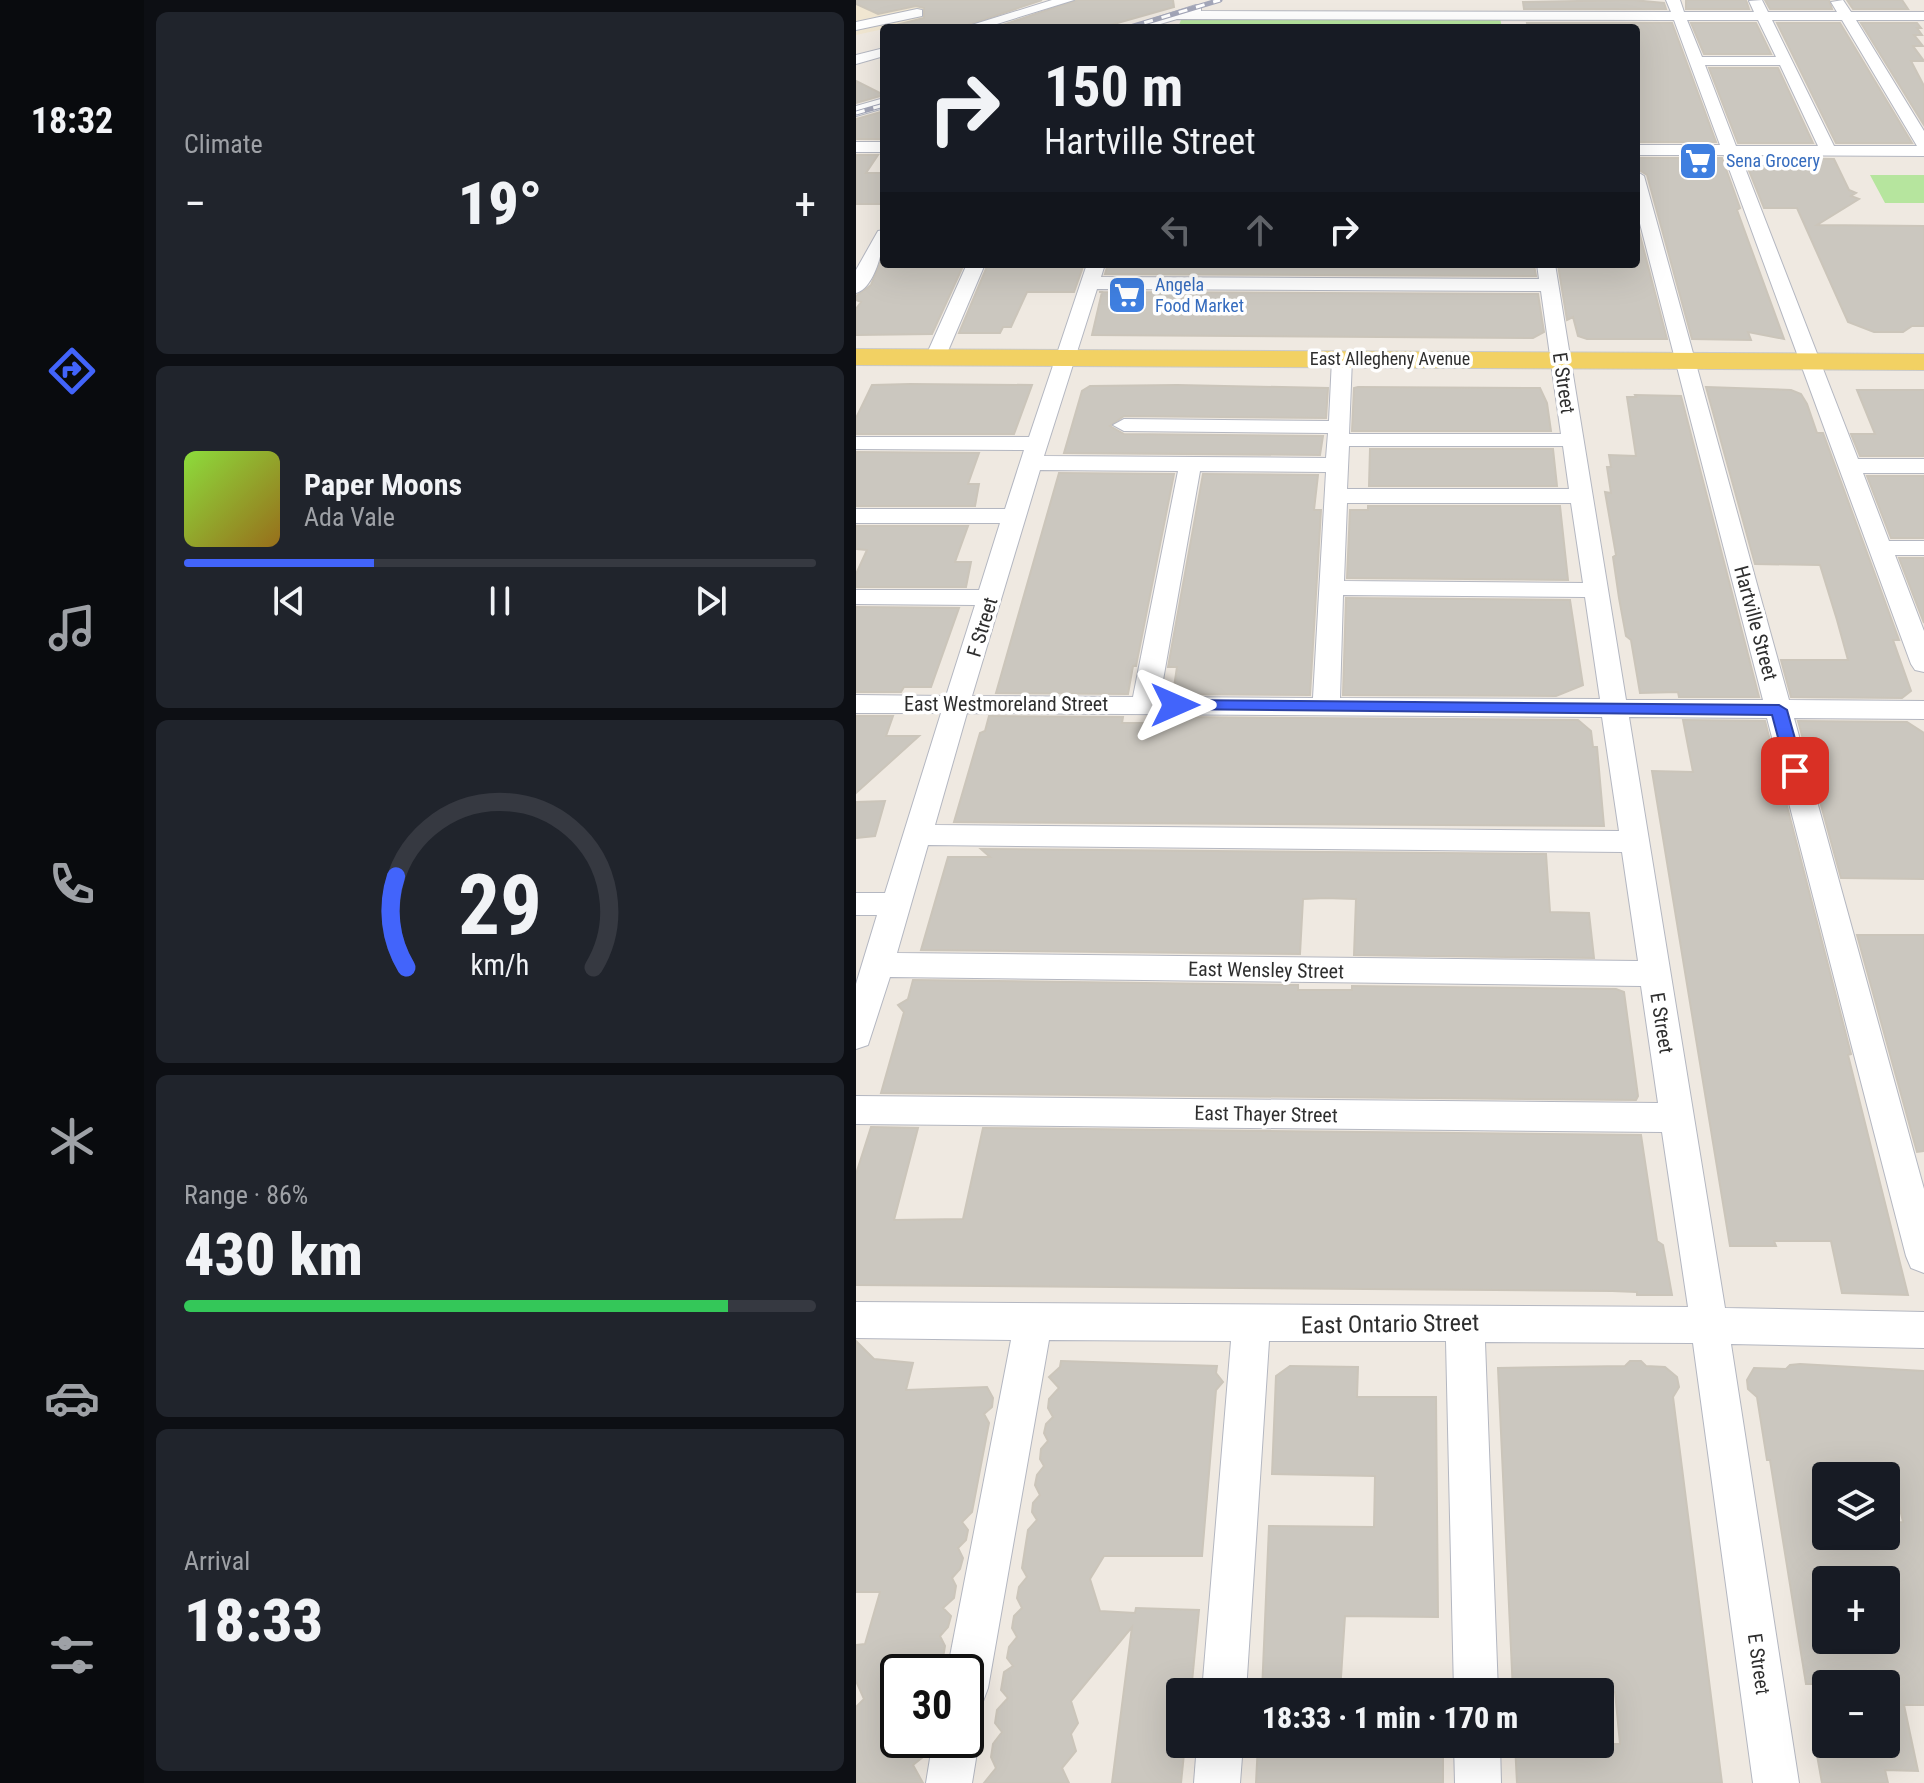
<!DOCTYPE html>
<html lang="en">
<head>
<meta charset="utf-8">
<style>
	body { margin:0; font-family:"Roboto Condensed",sans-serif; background:#20242c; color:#f1f3f6; height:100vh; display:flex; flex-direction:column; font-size:30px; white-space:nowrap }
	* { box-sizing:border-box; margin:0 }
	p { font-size:26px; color:#9ea1a6 }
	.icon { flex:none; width:44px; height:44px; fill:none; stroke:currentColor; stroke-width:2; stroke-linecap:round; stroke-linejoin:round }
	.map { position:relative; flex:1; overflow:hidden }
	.sheet { display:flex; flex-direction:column; gap:12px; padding:12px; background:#0d0f14; width:712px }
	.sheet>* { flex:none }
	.guide { position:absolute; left:24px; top:24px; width:760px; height:244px; border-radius:8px; box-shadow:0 8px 32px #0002; background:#171b24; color:#f1f3f6; overflow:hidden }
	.tools { position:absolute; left:956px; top:1462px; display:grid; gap:16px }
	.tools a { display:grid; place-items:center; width:88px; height:88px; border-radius:8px; background:#171b24; box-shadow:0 8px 32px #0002; font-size:40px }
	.speed { position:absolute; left:24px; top:1654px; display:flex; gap:16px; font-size:40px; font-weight:700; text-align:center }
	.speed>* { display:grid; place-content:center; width:104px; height:104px; border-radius:50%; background:#171b24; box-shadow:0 8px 32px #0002; line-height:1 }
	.speed .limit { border:4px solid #111; border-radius:12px; background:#fff; color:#111 }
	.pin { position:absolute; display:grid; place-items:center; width:68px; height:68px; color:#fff; margin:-34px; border-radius:16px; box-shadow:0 4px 12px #0006 }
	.me { position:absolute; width:88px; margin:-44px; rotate:90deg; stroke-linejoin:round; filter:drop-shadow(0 0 6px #0008) }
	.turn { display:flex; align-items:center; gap:28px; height:168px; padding:0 32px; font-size:36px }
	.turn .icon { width:104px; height:104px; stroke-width:2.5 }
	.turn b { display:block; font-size:56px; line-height:68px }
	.lanes { display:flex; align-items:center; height:76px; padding:0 32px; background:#0003; justify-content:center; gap:40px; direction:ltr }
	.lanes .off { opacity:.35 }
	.big { font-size:60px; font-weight:800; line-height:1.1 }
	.sheet .widget { flex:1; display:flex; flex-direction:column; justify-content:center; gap:12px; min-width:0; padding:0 28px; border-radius:12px; background:#20242c }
	.sheet .dial { align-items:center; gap:0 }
	.dial svg { height:208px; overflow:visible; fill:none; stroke:#363941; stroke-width:7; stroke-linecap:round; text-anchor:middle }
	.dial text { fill:#f1f3f6; stroke:none }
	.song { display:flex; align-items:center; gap:24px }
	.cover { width:96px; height:96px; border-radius:12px; background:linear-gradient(135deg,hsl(90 70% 55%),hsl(40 70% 35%)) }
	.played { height:8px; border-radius:4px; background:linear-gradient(90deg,#4264fb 30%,#363941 30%) }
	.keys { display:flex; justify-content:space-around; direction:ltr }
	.heat { display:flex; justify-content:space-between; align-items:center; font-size:44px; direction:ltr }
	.charge { height:12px; border-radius:6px; background:linear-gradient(90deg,#34c759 86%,#363941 0) }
	.trip { position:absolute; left:310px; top:1678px; width:448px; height:80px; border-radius:8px; background:#171b24; box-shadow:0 8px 32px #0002; font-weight:800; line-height:80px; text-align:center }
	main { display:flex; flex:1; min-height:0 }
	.dock { display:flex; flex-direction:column; width:144px; justify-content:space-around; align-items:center; background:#090b0e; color:#9ea1a6 }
	.dock .icon { width:56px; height:56px }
	.dock .selected { color:#4264fb }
	.dock b { font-size:36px; color:#f1f3f6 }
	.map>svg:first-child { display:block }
</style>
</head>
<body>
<main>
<nav class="dock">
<b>18:32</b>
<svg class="icon selected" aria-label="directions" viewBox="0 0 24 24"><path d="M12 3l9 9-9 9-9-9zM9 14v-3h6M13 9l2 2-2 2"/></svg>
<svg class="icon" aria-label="music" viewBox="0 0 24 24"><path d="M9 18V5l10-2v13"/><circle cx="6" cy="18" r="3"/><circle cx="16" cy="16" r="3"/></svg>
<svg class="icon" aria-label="phone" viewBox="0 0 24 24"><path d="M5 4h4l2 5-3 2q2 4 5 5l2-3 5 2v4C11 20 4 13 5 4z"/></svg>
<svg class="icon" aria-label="climate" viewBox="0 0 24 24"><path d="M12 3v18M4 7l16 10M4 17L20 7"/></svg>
<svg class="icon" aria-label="car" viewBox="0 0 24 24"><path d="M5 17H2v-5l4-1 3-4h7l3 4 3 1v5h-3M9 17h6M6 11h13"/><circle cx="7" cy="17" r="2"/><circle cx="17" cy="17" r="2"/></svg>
<svg class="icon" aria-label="filters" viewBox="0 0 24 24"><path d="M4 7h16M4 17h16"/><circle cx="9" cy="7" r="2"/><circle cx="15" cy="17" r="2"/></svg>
</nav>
<section class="sheet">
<div class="widget"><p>Climate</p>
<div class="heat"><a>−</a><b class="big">19°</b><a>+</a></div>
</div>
<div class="widget">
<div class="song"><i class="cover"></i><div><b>Paper Moons</b><p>Ada Vale</p></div></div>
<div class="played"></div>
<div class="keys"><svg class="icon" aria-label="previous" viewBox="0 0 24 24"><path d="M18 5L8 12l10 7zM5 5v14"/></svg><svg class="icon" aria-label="pause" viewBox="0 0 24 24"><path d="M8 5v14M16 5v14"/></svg><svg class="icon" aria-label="next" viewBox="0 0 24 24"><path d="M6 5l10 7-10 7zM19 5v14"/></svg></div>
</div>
<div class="widget dial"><svg viewBox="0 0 100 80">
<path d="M14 69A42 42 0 1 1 86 69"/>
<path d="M14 69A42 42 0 0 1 10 34" stroke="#4264fb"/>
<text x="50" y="56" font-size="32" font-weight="700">29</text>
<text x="50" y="72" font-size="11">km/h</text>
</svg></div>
<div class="widget"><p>Range · 86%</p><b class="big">430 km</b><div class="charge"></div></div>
<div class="widget"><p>Arrival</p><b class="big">18:33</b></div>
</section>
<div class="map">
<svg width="1068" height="1783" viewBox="0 0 1068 1783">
	<rect width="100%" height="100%" fill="#efe9e1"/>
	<path fill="#f0e6d1" d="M0,0H161L0,35Z"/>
	<path fill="#b6e59e" d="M326,17L644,18L646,28H322Z
		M1014,175H1068V203H1029Z"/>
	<path fill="#cbc7bf" stroke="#cbc5ba" stroke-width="2" fill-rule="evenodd" d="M0,0H186L103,28H53L44,24L68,18V8L60,6L22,14L0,4Z
		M221,0H317L318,7L244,28H138Z
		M777,0L808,3L810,9H668L667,2Z
		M830,0H890L893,9H830Z
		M909,0H973L976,9H914Z
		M991,0H1046L1052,9H997Z
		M671,23H816L860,142H780V28H672Z
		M835,23H900L915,54H848Z
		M921,23H984L1056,143H980Z
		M1005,23H1061L1065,28H1061L1066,35H1058L1067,46H1057L1068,61H1055L1068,86V125Z
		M853,68H922L957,143H882Z
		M0,81L28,95L0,103Z
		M28,111V139H0V119Z
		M0,155H22L10,173H28V204H0Z
		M780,158H866L884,208L881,210L928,339L892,332L895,340L836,339L791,175L780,168Z
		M888,158L978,159L993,190L1000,193L995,196L1003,199L961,225L1068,226V326H1056L1047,332H1018L992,322L941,208H908Z
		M780,220L811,339H731L722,336L717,317L711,320L702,265L780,264Z
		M28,253V264H108L76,334L0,335V309L5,302L0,300V296L15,285Z
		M132,264H228L218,292H171L155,327H147L144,333H103Z
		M252,264L678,265L680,276L249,274Z
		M243,292L682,294L688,332L677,338L236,335L246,292Z
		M16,385L54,384L176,385L158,434H0V418Z
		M321,385L472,388L470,418L268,416L254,426L268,434L467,436L464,455L208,453L226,391L234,386Z
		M502,387L684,388L691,403L695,431H496L498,388Z
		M850,387L935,390L945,394L951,404L961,433H967L1043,640H1037L1055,691L1046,698L935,697L925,660H992L981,620L964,565L899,564Z
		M1001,390H1068V456H1004L995,434H1019Z
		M779,395L825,396L903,697H823L822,692L784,693L775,640L770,636L763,598L757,557L760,555L749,492L755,493L751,467H755L753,455L780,456L771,397H780Z
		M514,449H697L701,486H513Z
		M0,452L123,453L112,484H123L119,506H0Z
		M203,473L318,474L280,666H277L272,694L140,693Z
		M347,474L462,475L458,510H465L454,695L317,694L321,667H312Z
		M1011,476H1068V538H1035Z
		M512,506H704L712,580L491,578L494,510H512Z
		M0,526H112L99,562H115L110,587H0V574L11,550L0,549Z
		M1043,558H1068V623Z
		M490,598L714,600L727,685L700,696L487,695Z
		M0,607L103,608L75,687H48L45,692H0Z
		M0,716H37L30,736H63L0,793Z
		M133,716L267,717L266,723H312L313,717L722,720L735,731L737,747H741L748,826L98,822L124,733L129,731Z
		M827,720L909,721L995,1054L992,1055L1052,1295L986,1293L975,1241H918L920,1246H874L796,771L837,772Z
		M942,721L1051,722L1068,733V879L985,878Z
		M29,801L19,836L0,838V802Z
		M125,849L690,854L694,912L733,913L738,958L498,955L500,899L469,898L447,899L444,954L65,950L92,857H134Z
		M1001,935H1068V1151L1061,1152Z
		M57,980L442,985V990H496V986L760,989L768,992L782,1096L780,1100L25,1093L48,1012L42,1005L52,999Z
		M15,1127L62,1128L38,1220L107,1219L127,1128L785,1135L801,1241L807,1245L816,1295H781V1292L756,1291L0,1285V1174Z
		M0,1341L18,1359L57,1363L50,1390L131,1387L137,1398L136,1407L128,1414L133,1423L116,1512L106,1522L112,1530L110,1540L102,1548L107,1558L104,1569L96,1578L100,1586L98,1598L87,1608L95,1616L92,1627L84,1636L89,1646L87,1658L74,1672H42V1740H74L72,1753L57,1765L67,1783H0V1707L8,1699L0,1681V1645L9,1644L24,1592H0Z
		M205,1361L361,1366L360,1373L367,1382L360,1390L346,1556H248L234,1579L244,1611L279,1613L280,1608L343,1610L335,1692H324V1744H329L325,1783H256L276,1627L215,1701L222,1723L215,1734L220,1751L206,1768L213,1783H128L140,1768L135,1757L137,1744L146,1732L139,1723L141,1710L152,1698L145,1690L148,1672L157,1666L151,1658L153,1647L161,1637L156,1628L158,1616L166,1608L161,1598L163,1587L171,1577L166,1568L172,1530L181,1520L176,1512L177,1503L184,1495L179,1485L181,1475L188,1466L184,1459L185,1449L192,1441L188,1433L190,1424L197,1417L192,1408L193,1399L203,1388L193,1377L204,1367Z
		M774,1361H785L790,1366L809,1367L821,1377L823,1387L817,1397L866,1783H661L659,1744H764L759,1692H657L642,1368L769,1366Z
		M944,1364L1068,1371V1705H1048L1062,1771L1029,1770L1032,1783H966L959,1744H1030V1684H950L914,1460H911L901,1397L892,1389L891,1380L898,1368L930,1369L934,1365ZM971,1471H1022L1023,1475H1036L1047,1522L1030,1524V1537L970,1536ZM970,1580H1030V1640H970Z
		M434,1366L502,1367L501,1397H580L582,1617L489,1616L484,1692H406L413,1526L518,1527L519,1476L416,1474L420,1376Z
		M402,1744H470V1749L520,1751V1744H587V1783H400Z"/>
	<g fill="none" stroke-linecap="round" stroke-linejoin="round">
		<defs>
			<path id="minor" d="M196,0H218L128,28H106Z
				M810,0H824L828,12H898L893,1L906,0L912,12H981L975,2L987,0L995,12H1068V20H1000L1068,131V156L884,155L1002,459H1068V473H1007L1033,541H1068V555H1039L1068,631V672L1059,670L1055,664L868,155H780V145H864L818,20L321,19L291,28H269L340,5L345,6V11L815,12ZM831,20H902L920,57H846ZM916,20H986L1061,146H978ZM849,65H924L962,146H880Z
				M61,9L66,10V16L0,30V22Z
				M28,48V56L0,64V55Z
				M28,98V108L0,116V106Z
				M0,142H28V152H0Z
				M780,171L788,176L933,700L1068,701V719L938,718L1068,1189V1273L1055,1268L1050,1256L911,718L773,717L869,1308L1068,1312V1348L875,1344L943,1783H897L837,1343L629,1342L642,1692H598L590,1341H413L390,1692H346L375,1341L193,1340L132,1688L126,1704L110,1710V1672H91L155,1340L0,1338V1302L832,1307L806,1132L0,1124V1096L802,1103L785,986L34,977L12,1045L0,1049V984L21,915H0V893H29L85,713H0V695L90,696L119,605L0,604V590H123L144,523H0V509H149L168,450L0,449V437H173L231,264H249L245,277L683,279L681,264H699L770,700H907L780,208ZM241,289L685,291L705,434H493L496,359L486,353L476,359L473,421L268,419L257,425L268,431L472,433L470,458L188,456ZM493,446H707L713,489H491ZM184,470L322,471L277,697L116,696ZM344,471L470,472L457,698L304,697ZM491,503H715L727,583L488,581ZM487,595L729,597L744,699L484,698ZM111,713L746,717L763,831L79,825ZM72,845L766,852L782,961L41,953Z
				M28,230C28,247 19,288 0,293V270L22,231Z
				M111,264H129L89,358L79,364L72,362L69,358Z
				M110,1721L116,1724L123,1740L116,1783H70L77,1740H110Z
				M341,1744H387L384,1783H338Z
				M598,1744H644L645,1783H599Z"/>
			<path id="major" d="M0,349L1068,354V370L0,365Z"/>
		</defs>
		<use href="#minor" stroke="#b4b7c1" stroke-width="2"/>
		<use href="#major" stroke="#c9c9c9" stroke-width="2"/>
		<use href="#minor" fill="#fff" fill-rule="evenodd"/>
		<use href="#major" fill="#f2d163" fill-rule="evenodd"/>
		<defs>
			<path id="rail" d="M271,28L364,0
				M0,113L28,105"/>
		</defs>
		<use href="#rail" stroke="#a3a6b8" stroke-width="5"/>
		<use href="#rail" stroke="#fff" stroke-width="3" stroke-dasharray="9" stroke-linecap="butt"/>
	</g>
	<path fill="#4264fb" stroke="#2b41a3" stroke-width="2" d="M319,700L923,705L931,710L948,771L939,777L931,771L916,715L313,709V701Z"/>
	<defs>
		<symbol id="supermarket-square" viewBox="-11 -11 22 22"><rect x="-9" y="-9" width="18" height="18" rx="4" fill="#3f7fe0" stroke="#fff"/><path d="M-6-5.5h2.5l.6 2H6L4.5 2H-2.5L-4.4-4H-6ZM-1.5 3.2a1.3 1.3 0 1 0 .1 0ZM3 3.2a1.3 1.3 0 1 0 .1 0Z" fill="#fff"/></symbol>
	</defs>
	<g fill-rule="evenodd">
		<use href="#supermarket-square" x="820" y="139" width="44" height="44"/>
		<use href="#supermarket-square" x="249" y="273" width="44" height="44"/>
	</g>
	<g text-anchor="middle" stroke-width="7" stroke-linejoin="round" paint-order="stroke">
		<g font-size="18" fill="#366cbe" stroke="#fff" text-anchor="start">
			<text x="870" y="167">Sena Grocery</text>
			<text x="299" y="291">Angela<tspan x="299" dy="21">Food Market</tspan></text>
		</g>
		<g font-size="18" fill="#2e2e2e" stroke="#fff">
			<text x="534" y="365">East Allegheny Avenue</text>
		</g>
		<g font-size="20" fill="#2e2e2e" stroke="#fff">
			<text transform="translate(708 383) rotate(82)" y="7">E Street</text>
			<text transform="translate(900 623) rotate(75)" y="7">Hartville Street</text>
			<text transform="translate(126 627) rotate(-73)" y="7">F Street</text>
			<text x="150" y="711">East Westmoreland Street</text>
			<text transform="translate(410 970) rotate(1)" y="7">East Wensley Street</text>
			<text transform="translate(806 1023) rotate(81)" y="7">E Street</text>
			<text transform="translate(410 1114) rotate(1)" y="7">East Thayer Street</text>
			<text transform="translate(903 1664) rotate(82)" y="7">E Street</text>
		</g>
		<g font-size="24" fill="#2e2e2e" stroke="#fff">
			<text transform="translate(534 1324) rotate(-1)" y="8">East Ontario Street</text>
		</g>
	</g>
</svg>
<div class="tools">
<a><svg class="icon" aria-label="layers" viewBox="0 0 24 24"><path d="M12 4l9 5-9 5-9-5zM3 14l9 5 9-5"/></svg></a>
<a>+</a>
<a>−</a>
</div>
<div class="speed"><div class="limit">30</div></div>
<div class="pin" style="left:939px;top:771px;background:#d93025"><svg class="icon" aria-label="arrive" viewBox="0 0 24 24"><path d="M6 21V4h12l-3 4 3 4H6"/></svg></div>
<svg class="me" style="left:319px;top:705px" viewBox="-20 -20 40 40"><path d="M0-17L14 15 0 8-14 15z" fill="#4264fb" stroke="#fff" stroke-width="4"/></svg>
<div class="trip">18:33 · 1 min · 170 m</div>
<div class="guide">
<div class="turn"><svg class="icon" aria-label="right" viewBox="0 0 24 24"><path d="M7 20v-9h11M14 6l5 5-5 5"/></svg><div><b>150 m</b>Hartville Street</div></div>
<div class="lanes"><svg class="icon off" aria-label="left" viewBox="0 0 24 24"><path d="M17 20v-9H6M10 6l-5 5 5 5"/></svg><svg class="icon off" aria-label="ahead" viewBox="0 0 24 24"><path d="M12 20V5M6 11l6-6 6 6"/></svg><svg class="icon" aria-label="right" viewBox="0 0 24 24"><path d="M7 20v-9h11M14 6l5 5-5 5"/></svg></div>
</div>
</div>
</main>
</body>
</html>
